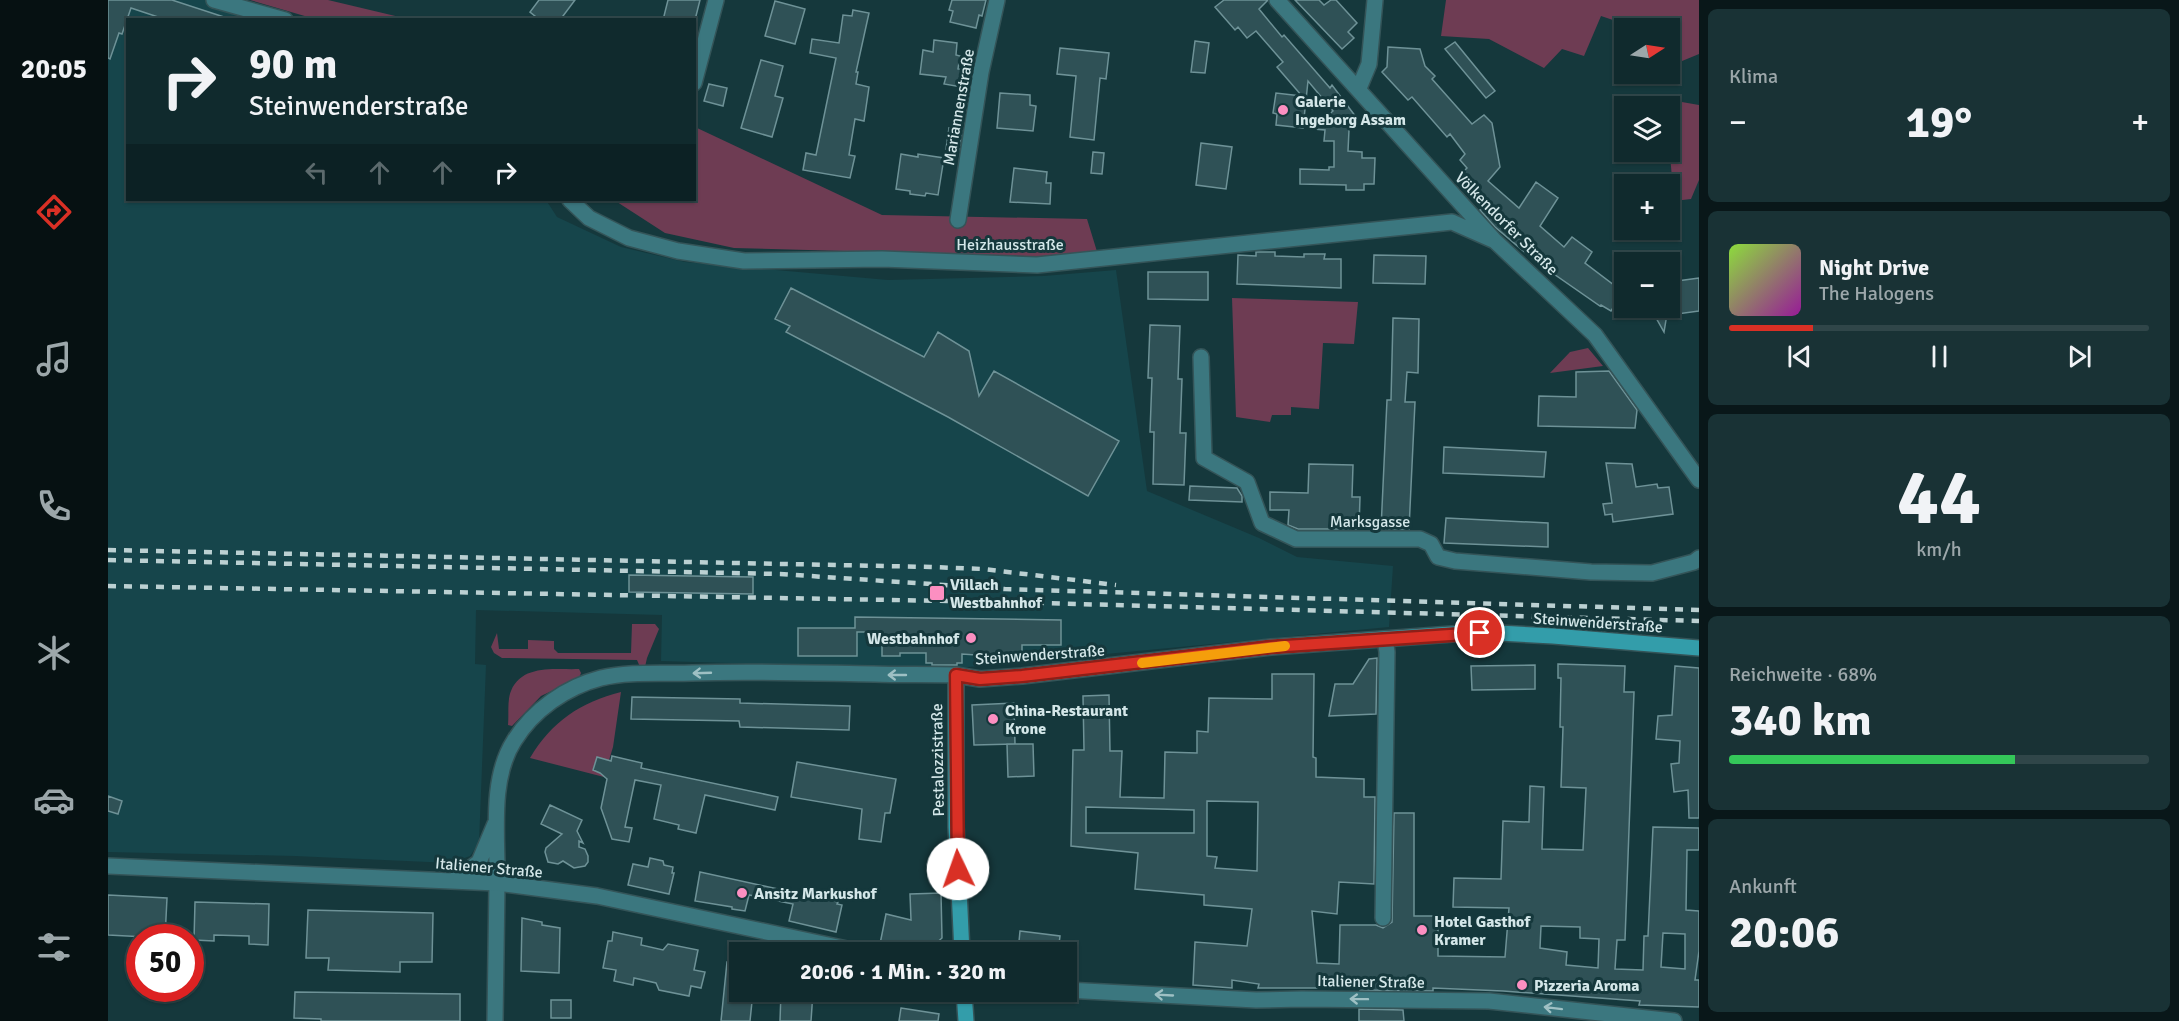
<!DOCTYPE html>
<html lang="de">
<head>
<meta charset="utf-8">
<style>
	body { margin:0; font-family:Signika,sans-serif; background:#193235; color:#f1f3f6; height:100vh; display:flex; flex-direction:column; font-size:22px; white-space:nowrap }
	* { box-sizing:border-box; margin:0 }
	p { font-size:20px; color:#9ca7aa }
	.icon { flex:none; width:33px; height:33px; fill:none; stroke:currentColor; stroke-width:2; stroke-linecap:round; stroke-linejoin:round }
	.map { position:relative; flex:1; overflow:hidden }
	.details { display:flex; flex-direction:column; gap:9px; padding:9px; background:#091719; width:480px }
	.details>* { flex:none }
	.guide { position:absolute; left:18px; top:18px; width:570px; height:183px; border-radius:0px; box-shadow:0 2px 4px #0004,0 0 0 2px #304649; background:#102a2d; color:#f1f3f6; overflow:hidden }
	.needle { width:39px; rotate:78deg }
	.buttons { position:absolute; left:1506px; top:18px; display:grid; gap:12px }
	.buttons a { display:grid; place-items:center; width:66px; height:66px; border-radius:0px; background:#102a2d; box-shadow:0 2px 4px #0004,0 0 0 2px #304649; font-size:30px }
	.speed { position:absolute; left:18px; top:924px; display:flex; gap:12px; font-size:30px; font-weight:700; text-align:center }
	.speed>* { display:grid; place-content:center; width:78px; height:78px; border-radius:50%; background:#102a2d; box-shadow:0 2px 4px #0004,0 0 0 2px #304649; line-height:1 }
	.speed .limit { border:9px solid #d22; background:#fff; color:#111 }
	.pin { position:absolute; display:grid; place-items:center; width:51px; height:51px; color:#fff; margin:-26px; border:3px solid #fff; border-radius:50%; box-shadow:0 2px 6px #0007 }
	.me { position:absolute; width:66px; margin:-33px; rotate:357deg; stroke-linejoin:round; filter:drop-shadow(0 0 4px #0008) }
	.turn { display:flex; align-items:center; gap:21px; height:126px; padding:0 24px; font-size:27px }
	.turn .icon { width:78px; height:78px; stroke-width:2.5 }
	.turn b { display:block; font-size:42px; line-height:51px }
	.lanes { display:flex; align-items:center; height:57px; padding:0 24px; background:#0003; justify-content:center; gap:30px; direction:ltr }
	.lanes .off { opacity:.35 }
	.big { font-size:45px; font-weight:700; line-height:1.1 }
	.details .tile { flex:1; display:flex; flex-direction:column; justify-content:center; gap:9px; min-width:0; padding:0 21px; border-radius:9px; background:#193235 }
	.details .dial { align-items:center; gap:0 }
	.dial b { font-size:78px; line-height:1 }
	.song { display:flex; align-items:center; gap:18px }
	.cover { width:72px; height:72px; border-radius:9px; background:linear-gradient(135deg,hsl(90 70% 55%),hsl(300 70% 35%)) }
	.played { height:6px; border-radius:3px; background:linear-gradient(90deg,#d93025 20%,#304649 20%) }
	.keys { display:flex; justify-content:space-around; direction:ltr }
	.heat { display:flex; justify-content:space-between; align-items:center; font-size:33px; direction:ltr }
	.charge { height:9px; border-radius:4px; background:linear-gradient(90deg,#34c759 68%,#304649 0) }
	.trip { position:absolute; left:621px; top:942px; width:348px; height:60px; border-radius:0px; background:#102a2d; box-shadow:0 2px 4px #0004,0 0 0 2px #304649; font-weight:700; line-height:60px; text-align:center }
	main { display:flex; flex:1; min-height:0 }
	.menu { display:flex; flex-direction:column; width:108px; justify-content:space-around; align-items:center; background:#061112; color:#9ca7aa }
	.menu .icon { width:42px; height:42px }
	.menu .active { color:#d93025 }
	.menu b { font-size:27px; color:#f1f3f6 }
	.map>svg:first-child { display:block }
</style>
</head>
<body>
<main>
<nav class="menu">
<b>20:05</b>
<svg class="icon active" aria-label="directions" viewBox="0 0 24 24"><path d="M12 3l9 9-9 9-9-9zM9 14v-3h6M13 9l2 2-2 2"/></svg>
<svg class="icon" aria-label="music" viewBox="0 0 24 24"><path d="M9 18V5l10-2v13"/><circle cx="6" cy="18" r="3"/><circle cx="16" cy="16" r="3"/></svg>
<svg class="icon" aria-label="phone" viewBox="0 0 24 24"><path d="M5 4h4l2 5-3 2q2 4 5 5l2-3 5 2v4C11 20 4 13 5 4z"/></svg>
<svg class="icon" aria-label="climate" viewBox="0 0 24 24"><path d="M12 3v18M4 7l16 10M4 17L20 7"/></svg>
<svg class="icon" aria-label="car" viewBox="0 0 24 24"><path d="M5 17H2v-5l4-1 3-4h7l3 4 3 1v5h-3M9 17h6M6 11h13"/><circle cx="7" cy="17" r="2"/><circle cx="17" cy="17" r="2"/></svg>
<svg class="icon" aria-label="filters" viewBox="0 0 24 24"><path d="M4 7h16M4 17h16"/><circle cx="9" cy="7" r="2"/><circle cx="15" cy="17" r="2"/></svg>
</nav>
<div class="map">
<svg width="1591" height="1021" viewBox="0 0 1591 1021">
	<rect width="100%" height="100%" fill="#15383c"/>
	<path fill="#16454b" d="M0,0H110L180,19L20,20V200H438L449,217L513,247L577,262L780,280L936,276L1008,270L1039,491L1151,538L1189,557L1285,566L1281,627L850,668L759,667L553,661L554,615L368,610L367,664L378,665L371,843L362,856L343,863L187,856L0,852Z"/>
	<path fill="#6e3c53" d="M142,0H220L300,19H207Z
		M1338,0H1591V54L1562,66V28H1516V68L1506,67L1505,20L1493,16L1476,56L1454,49L1436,68L1381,39L1333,36Z
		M1551,98L1591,105V180L1583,199L1566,201L1562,155L1558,152H1562V106H1549Z
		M587,127L774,215L979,219L991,258L626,248L557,233L506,200H586Z
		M1124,298L1250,302L1246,344L1215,343L1211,409L1183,407V415H1164L1162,422L1128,417Z
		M1480,348L1495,366L1442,373L1462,352Z
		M524,624H547L551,629L539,658L537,667H532L529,660L394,658L386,653L383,647L389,633L391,649H420V640L446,641V649L450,653H523Z
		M471,669L473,673L471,678L433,696L404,726L400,725C401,715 399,700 403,691C414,664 447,670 471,669Z
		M513,692L505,747L496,777L422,758C443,722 473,702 513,692Z"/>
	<path fill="#2f5156" stroke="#6e9297" stroke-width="1.5" fill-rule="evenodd" d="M0,0H64L116,17L115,20H59L23,8L14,34L11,33L2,59L0,58Z
		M431,0H467L452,20H432L422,12Z
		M560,0H592L587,20H555Z
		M844,0H878L874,16L871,15L868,28L842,22L845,11L841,10Z
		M1116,0H1160L1151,9L1174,37L1176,35L1222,88L1224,85L1248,117L1246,119L1249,123L1241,130L1240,151L1254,152V158H1267L1266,184H1256V190H1238V185L1192,184V169L1221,170V167H1226V141H1216L1217,130L1204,129L1225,111L1200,81L1195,128L1168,125L1169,114L1165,113L1168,93L1194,96L1169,67L1175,62L1148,31L1139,38L1130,27L1127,30L1107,7Z
		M1187,0H1211L1216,5L1223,0H1228L1249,23L1240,32L1246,38L1234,49Z
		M667,1L697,9L687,44L657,36Z
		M745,10L761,13L748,72H750L748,84L761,87L756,121L747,119L741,155L747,156L742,178L695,170L698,153L708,155L728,58L702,53L704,39L731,43L735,15L744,16Z
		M826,40L849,43L848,55L852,56L850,69L862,71L859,88L836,84L838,77L812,74L815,50L825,52Z
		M1087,41L1101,43L1097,73L1083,72Z
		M1347,42L1387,91L1378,98L1337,49Z
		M1280,47L1312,49L1317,66L1327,76L1324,79L1364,124L1376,115L1384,123L1392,167L1380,181L1411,208L1428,182L1450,198L1432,226L1456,247L1464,237L1484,252L1477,263L1515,292L1503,311L1493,305L1492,306L1440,270L1439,271L1387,227L1372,210L1380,200L1352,175L1359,168L1352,160L1357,154L1342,134L1339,137L1304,97L1300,100L1274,72L1279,67Z
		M952,48L1001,53L998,79L992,78L986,140L962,137L968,76L949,74Z
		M653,60L675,66L667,96L675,98L664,137L633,128Z
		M601,84L619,88L615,106L596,101Z
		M892,93L922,95V105L928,106L925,131L889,128Z
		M841,128L854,131L851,151L838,149Z
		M1093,143L1124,147L1118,189L1088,185Z
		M985,152L996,153L994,174L983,173Z
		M793,154L810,157V154L836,158L830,195L818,193L817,196L802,194V191L788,189Z
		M906,168L939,172L938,183H943L942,204L902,202Z
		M1148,252H1167V256L1196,257V254H1217L1216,259H1233V288L1129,284L1130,255L1148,256Z
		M1266,255L1318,256L1317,284L1265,283Z
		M1040,272H1100V300L1040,299Z
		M1591,278V311L1562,315V282Z
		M683,288L816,357L830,332L861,351L871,396L886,371L1011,441L980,496L840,417L678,332L682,326L667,319Z
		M1552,308H1560L1556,332L1547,316Z
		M1285,318L1311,319L1310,373L1299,372L1297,402H1307L1301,529H1273L1279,400H1283Z
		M1042,325L1072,326L1070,379H1074L1072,433H1078L1076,485L1045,484L1046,432H1042L1044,378H1040Z
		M1501,371L1529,410L1527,428L1430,426L1431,396L1468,397V372Z
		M1336,447L1438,452L1436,477L1335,473Z
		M1498,463L1524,464L1528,487L1549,484L1550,488L1561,487L1565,514L1505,522L1504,514L1497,515L1495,504L1504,503Z
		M1201,464L1245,465L1244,497H1252L1251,529H1190L1180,525L1181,510H1162V492L1200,493Z
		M1082,486L1129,488L1134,496V502L1081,500Z
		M1338,518L1440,523V547L1336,543Z
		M521,575L645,577V594L521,592Z
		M747,617L953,620V645H914V658L854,654V663H849V665H824V663H818V653H792V656H774V632H749V656H690V628H747Z
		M1269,658L1268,714L1221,716L1227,684H1245L1261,659Z
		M1450,664L1517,666L1516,692H1526L1517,940H1509L1507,969L1535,970L1536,936H1540L1545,827L1591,828V850H1579L1578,910L1591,911V951L1587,980H1591V1007L1531,1005L1532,1001L1395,991L1325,988V991L1252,990V987L1210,986V988H1150L1151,984L1124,980V988L1085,985L1087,942L1139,946L1144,909L1096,905V895L1027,889L1030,853L963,846L965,750H976L975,696L1001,695L1002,751H1014L1012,797L1056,798L1057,752L1089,753V731L1100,732L1101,698L1164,699V674H1206L1205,757L1208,758V777L1256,779V797H1267L1266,884L1231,882L1229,914L1204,911L1209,963L1231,964L1232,925H1268L1275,928L1284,922L1286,813H1306V916H1330V956L1397,957L1401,908L1345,907L1346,878L1393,879L1395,821L1421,822L1422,786L1436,787L1434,849L1475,850L1478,788L1453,787L1455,727H1452L1453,678H1450ZM1099,801L1150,802L1149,871L1107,868L1109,857L1099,856ZM978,807L1086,810V833H978ZM1433,926L1472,927V938L1491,939L1490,968L1458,965L1459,952L1432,948ZM1555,933L1577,934V969L1553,967Z
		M1427,665V689L1364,690L1363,666Z
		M1567,666L1591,668V818H1581L1580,790L1566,792L1563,764L1571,763L1572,741L1548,739L1550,716L1564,715Z
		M524,697L632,699V703L742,706L741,730L632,727L631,721L523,719Z
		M906,703L907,744L866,745L864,705Z
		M899,744H925L926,776L900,777Z
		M504,756L534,763L533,768L670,797L667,810L597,795L588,833L570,829L571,825L546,819L553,785L527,780L517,827L524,828L521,842L504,839L493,808L499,779L492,773L485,770L489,757L503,761Z
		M689,762L788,779L782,813H777L773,842L751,839L754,809L683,797Z
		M0,796L14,801L10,814L0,811Z
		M442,805L474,820L469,831L475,843L471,841V847L477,849L480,856V862L477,866L466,868L455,861L450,864L440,862L437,852L438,848L454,834L433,824Z
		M542,858L555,861L556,865L565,867L564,873H566L561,894L520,885L525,864L540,867Z
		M592,872L730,902L729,904L734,905L728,932L681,921L685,904L641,895L637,911L624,909V907L587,901Z
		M833,893L834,938L818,952L772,944L778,914L803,920L802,894Z
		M0,895L59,898L57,938L0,935Z
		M87,902L161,904L160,945L141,944V936L106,935V941L86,940Z
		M200,910L325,913L324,962H292V972L220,970L221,958H198Z
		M414,918L434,922V925L452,928L451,973L413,971Z
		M912,931L952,936L950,952H910Z
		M505,932L534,938L533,945L555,950L560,944L590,950L586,970L597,972L593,988L583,986L581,996L551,990L548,983L526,978L525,985L506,981L508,970L495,968L500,941H504Z
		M619,962L632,963V992H645L642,1021H613Z
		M187,992L352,994V1021H213V1019L186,1018Z
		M673,992H705L703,1021H672Z
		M443,1000H463V1018H443Z
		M793,1008L831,1014L830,1021H791Z
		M1251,1009L1295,1010L1296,1021H1251Z"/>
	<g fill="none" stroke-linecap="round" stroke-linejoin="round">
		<defs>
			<path id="minor" d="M106,0L177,20
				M1169,0L1387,241L1487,335L1591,480
				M586,83L608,0
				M1251,88L1261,64L1267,0
				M462,200L481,218L521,238L570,251L636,261L774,259L929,265L1344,222L1387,241
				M850,220L873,72L889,0
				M1093,357L1096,458L1139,482L1154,523L1188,539H1312L1323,544L1330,557L1347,561L1483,572L1544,573L1586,562L1591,558
				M1275,918L1279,652L1277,639
				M958,990L1148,1000L1194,999L1381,1001L1566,1021
				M387,1021L389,883"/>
			<path id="tertiary" d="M0,866L389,883L489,896L753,952
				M346,880L371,862L387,824
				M389,883C390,838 381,780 406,741C425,710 458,687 493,678C521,671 554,674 584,673C644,671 705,673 766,674C793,675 820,674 848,675"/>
			<path id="secondary" d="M854,952L848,827V675L872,679L914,676L1163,647L1372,632L1445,636L1591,648
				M856,992L858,1021"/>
		</defs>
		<use href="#minor" stroke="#345458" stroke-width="18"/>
		<use href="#tertiary" stroke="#345458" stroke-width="18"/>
		<use href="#secondary" stroke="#345458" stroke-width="18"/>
		<use href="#minor" stroke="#3b777f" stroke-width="15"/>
		<use href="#tertiary" stroke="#3b777f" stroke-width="15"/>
		<use href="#secondary" stroke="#339daa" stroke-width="15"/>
		<path stroke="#bbd0d2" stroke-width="4.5" stroke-dasharray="8 8" stroke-linecap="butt" d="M0,550L823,567L875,569L1008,585
			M0,560L672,574L897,589L1591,610
			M0,586L897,602L1591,621"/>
	</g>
	<defs><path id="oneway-shaft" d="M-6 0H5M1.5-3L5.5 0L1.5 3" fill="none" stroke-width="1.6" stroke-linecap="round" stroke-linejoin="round" transform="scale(1.5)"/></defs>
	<g stroke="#9ec0c4">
		<use href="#oneway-shaft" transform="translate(594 673) rotate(178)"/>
		<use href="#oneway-shaft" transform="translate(789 675) rotate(-180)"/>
		<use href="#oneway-shaft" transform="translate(1056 995) rotate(-177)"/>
		<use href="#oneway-shaft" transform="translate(1251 999) rotate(-179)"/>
		<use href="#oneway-shaft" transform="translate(1445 1008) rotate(-173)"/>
	</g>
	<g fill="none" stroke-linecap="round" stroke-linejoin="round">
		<defs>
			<path id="route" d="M850,869L848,675L872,679L914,676L1163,647L1372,633"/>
		</defs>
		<use href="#route" stroke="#8d1f18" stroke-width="15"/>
		<use href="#route" stroke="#d93025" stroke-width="10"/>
		<path stroke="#f59e0b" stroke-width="10" d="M1034,663L1177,646"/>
	</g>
	<g fill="#fc8fc1" stroke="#15383c" stroke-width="2">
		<circle cx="1175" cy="110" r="6"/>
		<rect x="821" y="585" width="16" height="16" rx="3"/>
		<circle cx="863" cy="638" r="6"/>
		<circle cx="885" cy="719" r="6"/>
		<circle cx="634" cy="893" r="6"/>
		<circle cx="1314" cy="930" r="6"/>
		<circle cx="1414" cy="985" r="6"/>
	</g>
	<g text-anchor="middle" stroke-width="6" stroke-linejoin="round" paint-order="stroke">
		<g font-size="16" font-weight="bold" fill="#d4e7e9" stroke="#15383c" text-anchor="start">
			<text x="1187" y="107">Galerie<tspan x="1187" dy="18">Ingeborg Assam</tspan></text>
			<text x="842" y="590">Villach<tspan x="842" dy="18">Westbahnhof</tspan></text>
			<text x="851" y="644" text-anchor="end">Westbahnhof</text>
			<text x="897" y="716">China-Restaurant<tspan x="897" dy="18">Krone</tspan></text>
			<text x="646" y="899">Ansitz Markushof</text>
			<text x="1326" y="927">Hotel Gasthof<tspan x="1326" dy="18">Kramer</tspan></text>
			<text x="1426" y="991">Pizzeria Aroma</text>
		</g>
		<g font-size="16" fill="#d4e7e9" stroke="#15383c">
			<text transform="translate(850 107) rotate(-80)" y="6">Mariannenstraße</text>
			<text transform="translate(1399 223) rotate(45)" y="6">Völkendorfer Straße</text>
			<text x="902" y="250">Heizhausstraße</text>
			<text x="1262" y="527">Marksgasse</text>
			<text transform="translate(1490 622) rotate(4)" y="6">Steinwenderstraße</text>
			<text transform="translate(932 654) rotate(-4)" y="6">Steinwenderstraße</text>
			<text transform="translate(829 760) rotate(-91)" y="6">Pestalozzistraße</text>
			<text transform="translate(381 867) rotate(5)" y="6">Italiener Straße</text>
			<text transform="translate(1263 981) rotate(1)" y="6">Italiener Straße</text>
		</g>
	</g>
</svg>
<div class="buttons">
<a><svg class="needle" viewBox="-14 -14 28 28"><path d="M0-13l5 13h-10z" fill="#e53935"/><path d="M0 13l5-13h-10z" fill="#9ca7aa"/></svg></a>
<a><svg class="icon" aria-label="layers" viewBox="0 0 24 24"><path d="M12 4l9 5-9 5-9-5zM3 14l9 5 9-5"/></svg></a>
<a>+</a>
<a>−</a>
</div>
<div class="speed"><div class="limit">50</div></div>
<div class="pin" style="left:1372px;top:633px;background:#d93025"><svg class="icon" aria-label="arrive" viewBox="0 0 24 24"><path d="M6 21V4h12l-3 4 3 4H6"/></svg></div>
<svg class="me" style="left:850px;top:869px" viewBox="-20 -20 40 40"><circle r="19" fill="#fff"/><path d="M0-13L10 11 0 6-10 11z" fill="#d93025"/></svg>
<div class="trip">20:06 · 1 Min. · 320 m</div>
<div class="guide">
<div class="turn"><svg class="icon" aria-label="right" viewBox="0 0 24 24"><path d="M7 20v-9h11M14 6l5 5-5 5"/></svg><div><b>90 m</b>Steinwenderstraße</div></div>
<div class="lanes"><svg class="icon off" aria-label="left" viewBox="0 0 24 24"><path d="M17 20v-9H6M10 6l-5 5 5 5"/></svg><svg class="icon off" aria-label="ahead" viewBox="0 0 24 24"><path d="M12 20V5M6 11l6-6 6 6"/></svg><svg class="icon off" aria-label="ahead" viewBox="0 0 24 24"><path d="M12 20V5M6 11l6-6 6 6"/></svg><svg class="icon" aria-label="right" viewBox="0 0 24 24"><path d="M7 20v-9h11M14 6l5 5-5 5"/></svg></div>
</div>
</div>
<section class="details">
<div class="tile"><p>Klima</p>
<div class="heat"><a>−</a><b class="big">19°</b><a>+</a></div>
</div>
<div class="tile">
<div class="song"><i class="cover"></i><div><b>Night Drive</b><p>The Halogens</p></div></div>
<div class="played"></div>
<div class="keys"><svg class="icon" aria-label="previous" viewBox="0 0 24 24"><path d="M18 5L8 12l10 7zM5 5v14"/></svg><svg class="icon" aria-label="pause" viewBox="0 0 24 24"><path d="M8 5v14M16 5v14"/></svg><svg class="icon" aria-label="next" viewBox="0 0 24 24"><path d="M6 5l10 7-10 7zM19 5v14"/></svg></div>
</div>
<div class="tile dial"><b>44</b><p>km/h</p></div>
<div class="tile"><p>Reichweite · 68%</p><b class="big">340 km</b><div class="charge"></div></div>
<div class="tile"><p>Ankunft</p><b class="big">20:06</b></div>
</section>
</main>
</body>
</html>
